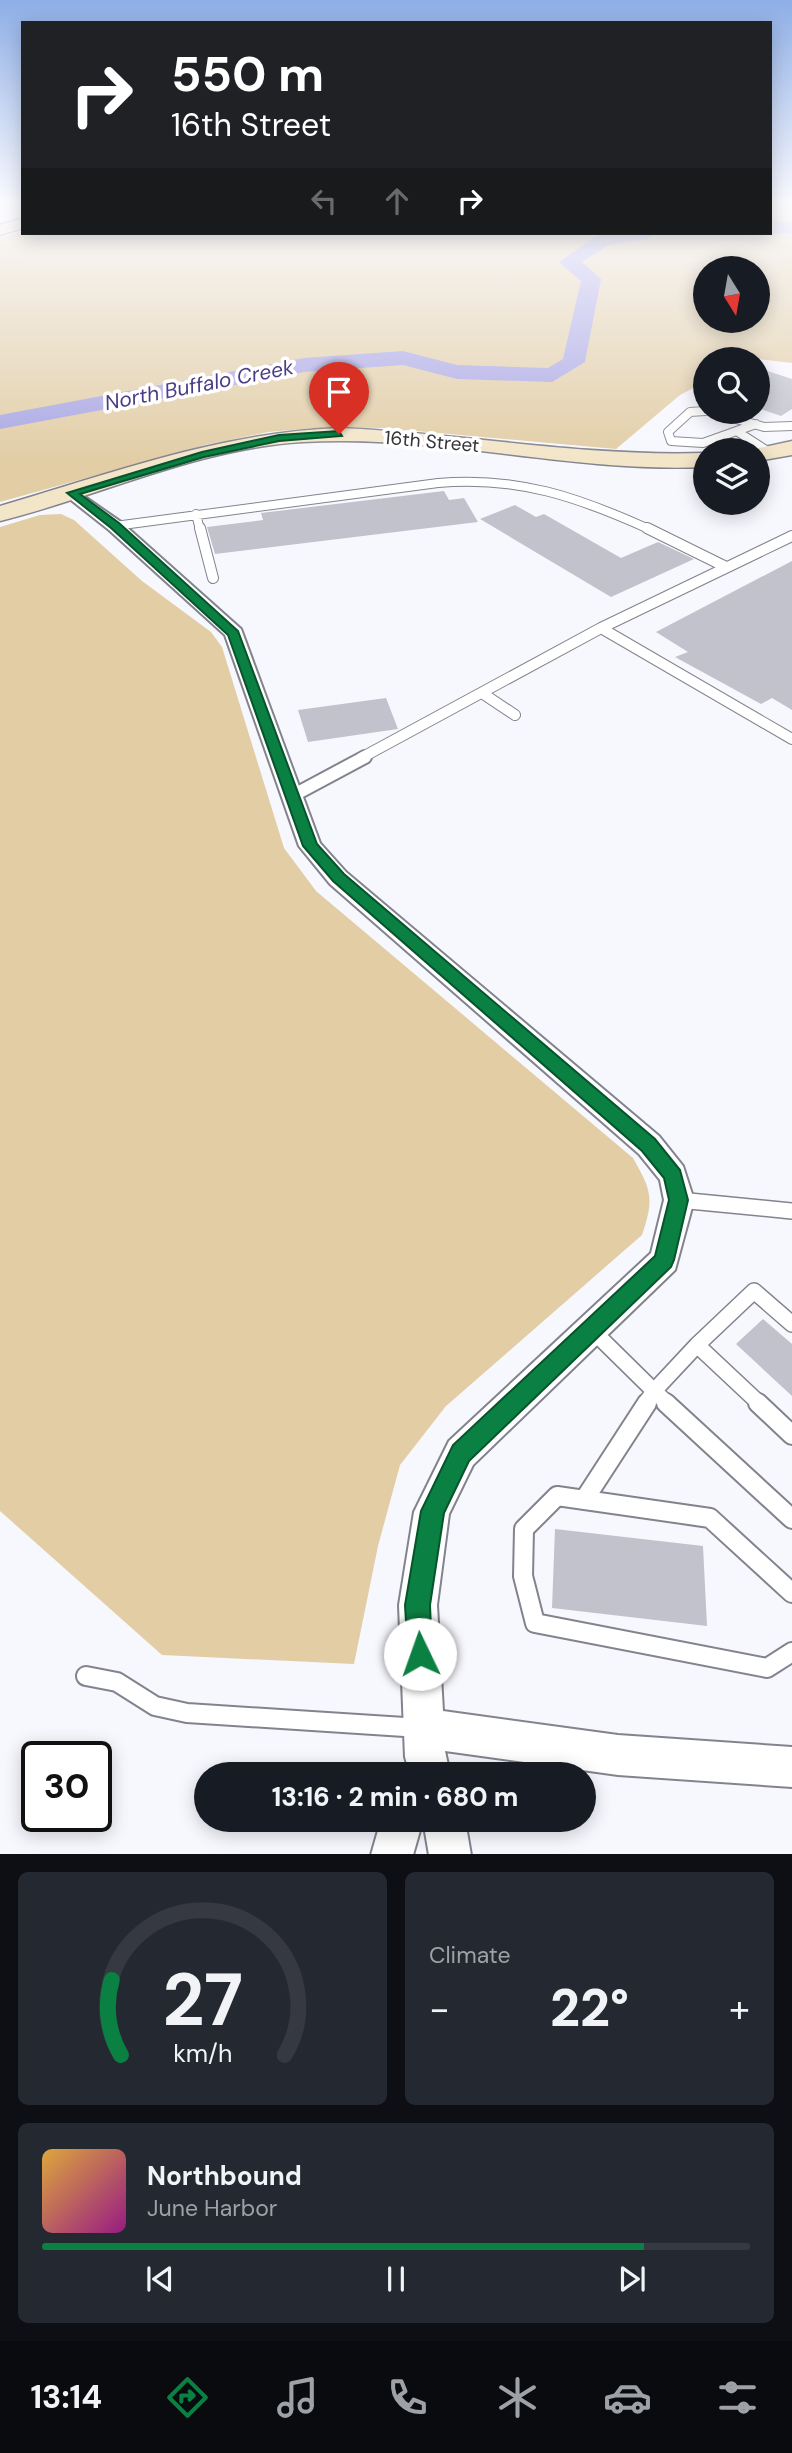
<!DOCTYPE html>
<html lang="en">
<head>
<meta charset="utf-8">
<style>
	body { margin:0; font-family:"DM Sans",sans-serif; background:#242831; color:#f1f3f6; height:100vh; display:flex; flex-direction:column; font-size:26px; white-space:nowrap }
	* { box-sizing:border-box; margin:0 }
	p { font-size:23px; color:#9ea1a6 }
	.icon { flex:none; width:38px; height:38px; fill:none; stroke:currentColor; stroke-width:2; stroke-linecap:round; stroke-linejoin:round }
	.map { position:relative; height:1854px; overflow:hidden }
	.drawer { display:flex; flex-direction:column; gap:18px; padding:18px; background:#0d0f14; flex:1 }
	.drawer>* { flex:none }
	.guide { position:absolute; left:21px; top:21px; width:751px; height:214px; border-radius:0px; box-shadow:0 4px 18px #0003; background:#202124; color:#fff; overflow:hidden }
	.needle { width:46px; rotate:169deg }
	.fabs { position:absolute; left:693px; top:256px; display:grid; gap:14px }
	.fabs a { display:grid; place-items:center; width:77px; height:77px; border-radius:50%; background:#171b24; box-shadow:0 4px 18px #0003; font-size:35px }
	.speed { position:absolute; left:21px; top:1741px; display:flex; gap:14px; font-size:35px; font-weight:700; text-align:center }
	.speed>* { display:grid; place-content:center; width:91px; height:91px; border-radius:50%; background:#171b24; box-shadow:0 4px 18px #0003; line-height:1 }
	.speed .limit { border:4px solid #111; border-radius:10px; background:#fff; color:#111 }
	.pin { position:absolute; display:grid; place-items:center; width:60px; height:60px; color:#fff; margin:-72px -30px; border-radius:50% 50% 50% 0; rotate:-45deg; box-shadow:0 0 7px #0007 }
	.pin .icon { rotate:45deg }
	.me { position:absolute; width:77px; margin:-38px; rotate:357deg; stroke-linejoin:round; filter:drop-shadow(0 0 5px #0008) }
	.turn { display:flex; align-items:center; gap:24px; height:147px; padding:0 35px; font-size:32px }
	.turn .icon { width:91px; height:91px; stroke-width:2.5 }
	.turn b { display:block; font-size:49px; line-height:60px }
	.lanes { display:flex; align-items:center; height:66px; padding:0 35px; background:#0003; justify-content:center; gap:35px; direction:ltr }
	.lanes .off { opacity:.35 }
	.big { font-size:52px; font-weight:800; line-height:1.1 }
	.drawer .tile { flex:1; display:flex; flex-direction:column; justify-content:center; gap:10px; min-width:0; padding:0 24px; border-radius:10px; background:#242831 }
	.drawer .dial { align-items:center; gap:0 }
	.dial svg { height:182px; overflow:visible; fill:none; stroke:#363941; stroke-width:7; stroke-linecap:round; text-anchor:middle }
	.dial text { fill:#f1f3f6; stroke:none }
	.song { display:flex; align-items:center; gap:21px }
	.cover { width:84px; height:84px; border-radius:10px; background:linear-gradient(135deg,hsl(40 70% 55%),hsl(310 70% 35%)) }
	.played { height:7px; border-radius:4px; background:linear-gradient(90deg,#0b8043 85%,#363941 85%) }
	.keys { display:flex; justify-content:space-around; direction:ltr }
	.heat { display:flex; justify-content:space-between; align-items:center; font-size:38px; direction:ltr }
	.drawer .tiles { flex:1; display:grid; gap:18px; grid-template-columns:1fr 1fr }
	.tile:last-child { grid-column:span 2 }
	.trip { position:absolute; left:194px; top:1762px; width:402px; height:70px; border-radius:35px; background:#171b24; box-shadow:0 4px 18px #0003; font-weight:800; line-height:70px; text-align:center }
	.dock { display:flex; height:112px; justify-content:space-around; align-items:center; background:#090b0e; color:#9ea1a6 }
	.dock .icon { width:49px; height:49px }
	.dock .on { color:#0b8043 }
	.dock b { font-size:32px; color:#f1f3f6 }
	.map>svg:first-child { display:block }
</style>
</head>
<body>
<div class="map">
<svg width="792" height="1855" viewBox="0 0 792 1855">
	<rect width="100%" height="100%" fill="#f7f7fe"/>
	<path fill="#e2cda5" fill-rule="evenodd" d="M770,202H792V363L758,359H705V382L680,395L616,449L383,428L326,427L268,432L205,445L0,502V238L23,231L770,233ZM705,268H758V320H705Z
		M61,514L74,520L142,581L211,632L222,647L284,848L316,891L633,1158C652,1191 654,1199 642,1235L446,1406L400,1465L378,1546L354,1664L162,1655L0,1511V527L40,515Z"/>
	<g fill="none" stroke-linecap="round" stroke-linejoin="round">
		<path fill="#a8a5e2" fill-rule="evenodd" d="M792,221V233L770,234L767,233H770V222Z
			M613,233H656L647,239L608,245L582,262L601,279L585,362L552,382L457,379L403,365L304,372L0,429V415L304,358L403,351L457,365L548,368L563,359L581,281L559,262L596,236Z"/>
	</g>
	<path fill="#c2c2cd" d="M758,368L792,379V409L781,416L758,408Z
		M444,491L449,500L464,498L478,522L215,554L207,527L263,520L261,513Z
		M515,505L536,517L544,514L621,558L658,542L694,559L611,597L480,519Z
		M792,561V710L772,698L761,704L675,657L688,652L656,632Z
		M386,698L398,729L308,742L298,710Z
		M763,1319L792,1344V1396L736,1344Z
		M555,1529L703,1546L707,1626L552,1608Z"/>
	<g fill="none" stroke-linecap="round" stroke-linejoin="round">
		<defs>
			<path id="lane-far4" d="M705,411L690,412L668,432L671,441L703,443L756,424
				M708,411L764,427L792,426
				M738,432L769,452
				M196,514L200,530
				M115,526L438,483C518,476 578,497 651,530"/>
			<path id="lane-far3" d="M200,528L213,578
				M647,528L724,566
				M601,628L792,739
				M482,693L515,715
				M361,758L601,628L792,536"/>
			<path id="lane-far2" d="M294,795L365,757"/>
			<path id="lane-far1" d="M679,1200L792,1211
				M592,1330L654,1391L645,1404
				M697,1345L754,1291L792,1324
				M668,1404L654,1391L697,1345L760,1404"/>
			<path id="lane" d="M666,1403L792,1519
				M758,1403L792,1435
				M584,1500L647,1403
				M792,1593L710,1518L557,1496L524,1529L523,1576L535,1623L767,1668L792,1652
				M86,1676L117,1682L155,1706L187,1713L420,1728"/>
			<path id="street" d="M72,488L121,522L241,629L320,843L346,872L659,1136L683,1166L694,1200L675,1270L473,1465L449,1514L437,1605L443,1711L618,1735L792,1747V1787L618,1775L445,1751L450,1774H410L405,1757L399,1605L414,1512L449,1441L651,1253L664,1200L660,1180L639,1154L330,884L299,846L225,635L109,530L66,496V490Z
				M381,1820H423L413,1855H371Z
				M423,1820H465L471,1855H429Z"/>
			<path id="secondary" d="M23,218V228L0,235V225Z
				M340,428C462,433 582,457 705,453V467C570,473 438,434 303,442C198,448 101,496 0,521V506C112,473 222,432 340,428Z
				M792,441V455L758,461V450H750Z"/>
		</defs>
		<use href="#lane-far4" stroke="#83838d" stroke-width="10"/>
		<use href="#lane-far3" stroke="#83838d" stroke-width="12"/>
		<use href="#lane-far2" stroke="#83838d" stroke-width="16"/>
		<use href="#lane-far1" stroke="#83838d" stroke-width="18"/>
		<use href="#lane" stroke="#83838d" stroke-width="22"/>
		<use href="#street" stroke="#83838d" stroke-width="4"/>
		<use href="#secondary" stroke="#83838d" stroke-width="3"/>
		<use href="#lane-far4" stroke="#fff" stroke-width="8"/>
		<use href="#lane-far3" stroke="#fff" stroke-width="10"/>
		<use href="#lane-far2" stroke="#fff" stroke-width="12"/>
		<use href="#lane-far1" stroke="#fff" stroke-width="15"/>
		<use href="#lane" stroke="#fff" stroke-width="18"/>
		<use href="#street" fill="#fff" fill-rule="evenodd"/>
		<use href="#secondary" fill="#f3e5c8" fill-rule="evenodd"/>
	</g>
	<linearGradient id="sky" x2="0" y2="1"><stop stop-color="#8eaee6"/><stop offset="0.44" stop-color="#fbfbff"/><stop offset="1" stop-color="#fbfbff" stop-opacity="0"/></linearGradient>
	<rect width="792" height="462" fill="url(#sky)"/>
	<path fill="#0b8043" stroke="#07532c" stroke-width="2" d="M339,431L342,436L279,441L204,457L80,494L119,523L238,631L317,844L344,874L655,1139L680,1170L688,1200L674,1260L671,1267L469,1461L444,1513L430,1605L432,1654L429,1663L420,1667L411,1663L408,1654L405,1605L421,1511L453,1445L655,1256L669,1200L664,1178L642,1151L333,881L303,846L228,635L111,528L67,493L202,452L279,435Z"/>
	<g text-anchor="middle" stroke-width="7" stroke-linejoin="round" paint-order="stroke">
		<g font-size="19" fill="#343439" stroke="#fff">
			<text transform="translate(432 441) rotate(5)" y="7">16th Street</text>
		</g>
		<g font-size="21" font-style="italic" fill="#483d86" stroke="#fff">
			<text transform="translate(199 385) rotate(-11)" y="7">North Buffalo Creek</text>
		</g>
	</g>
</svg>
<div class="fabs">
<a><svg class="needle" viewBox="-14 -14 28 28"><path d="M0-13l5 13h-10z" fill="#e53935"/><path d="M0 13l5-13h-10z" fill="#9ea1a6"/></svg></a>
<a><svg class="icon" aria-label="search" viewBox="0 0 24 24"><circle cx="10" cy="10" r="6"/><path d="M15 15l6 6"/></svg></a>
<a><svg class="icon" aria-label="layers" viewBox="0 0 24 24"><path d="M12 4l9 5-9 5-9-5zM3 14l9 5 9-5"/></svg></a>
</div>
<div class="speed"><div class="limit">30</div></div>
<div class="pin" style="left:339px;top:434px;background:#d93025"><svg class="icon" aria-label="arrive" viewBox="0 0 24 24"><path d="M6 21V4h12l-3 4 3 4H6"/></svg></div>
<svg class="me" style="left:420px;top:1654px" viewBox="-20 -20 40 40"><circle r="19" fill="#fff"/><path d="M0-13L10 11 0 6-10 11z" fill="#0b8043"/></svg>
<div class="trip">13:16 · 2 min · 680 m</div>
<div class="guide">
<div class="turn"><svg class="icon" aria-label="right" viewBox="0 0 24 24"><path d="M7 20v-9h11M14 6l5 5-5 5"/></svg><div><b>550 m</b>16th Street</div></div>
<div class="lanes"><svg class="icon off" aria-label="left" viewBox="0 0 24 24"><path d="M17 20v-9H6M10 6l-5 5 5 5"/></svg><svg class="icon off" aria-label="ahead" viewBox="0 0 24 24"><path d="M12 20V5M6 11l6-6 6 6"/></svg><svg class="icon" aria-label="right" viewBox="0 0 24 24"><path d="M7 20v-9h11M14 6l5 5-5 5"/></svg></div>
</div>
</div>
<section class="drawer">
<div class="tiles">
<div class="tile dial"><svg viewBox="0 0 100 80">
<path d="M14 69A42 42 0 1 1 86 69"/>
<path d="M14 69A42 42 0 0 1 10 36" stroke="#0b8043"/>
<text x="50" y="56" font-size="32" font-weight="700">27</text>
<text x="50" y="72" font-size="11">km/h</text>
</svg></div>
<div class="tile"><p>Climate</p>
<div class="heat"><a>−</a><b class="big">22°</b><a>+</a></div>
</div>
<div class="tile">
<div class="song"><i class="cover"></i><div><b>Northbound</b><p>June Harbor</p></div></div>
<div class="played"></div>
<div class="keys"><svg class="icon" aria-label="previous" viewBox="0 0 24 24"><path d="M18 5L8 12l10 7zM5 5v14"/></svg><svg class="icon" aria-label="pause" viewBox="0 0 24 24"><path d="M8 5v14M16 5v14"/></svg><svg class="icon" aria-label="next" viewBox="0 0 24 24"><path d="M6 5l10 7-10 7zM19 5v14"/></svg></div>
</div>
</div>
</section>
<nav class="dock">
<b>13:14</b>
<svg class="icon on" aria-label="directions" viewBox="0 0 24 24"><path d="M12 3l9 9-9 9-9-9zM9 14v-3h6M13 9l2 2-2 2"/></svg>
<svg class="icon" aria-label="music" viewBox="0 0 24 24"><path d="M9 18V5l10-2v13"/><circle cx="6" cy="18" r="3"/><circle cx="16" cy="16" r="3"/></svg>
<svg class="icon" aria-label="phone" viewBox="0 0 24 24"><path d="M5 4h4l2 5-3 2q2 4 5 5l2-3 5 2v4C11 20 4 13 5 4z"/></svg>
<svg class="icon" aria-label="climate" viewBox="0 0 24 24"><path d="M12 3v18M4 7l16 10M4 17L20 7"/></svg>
<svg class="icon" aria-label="car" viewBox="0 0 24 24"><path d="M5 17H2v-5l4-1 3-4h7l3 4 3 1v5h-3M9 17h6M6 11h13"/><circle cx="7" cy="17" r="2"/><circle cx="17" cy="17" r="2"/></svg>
<svg class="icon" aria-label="filters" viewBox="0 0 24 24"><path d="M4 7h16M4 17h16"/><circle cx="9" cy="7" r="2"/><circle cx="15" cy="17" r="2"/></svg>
</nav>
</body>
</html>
